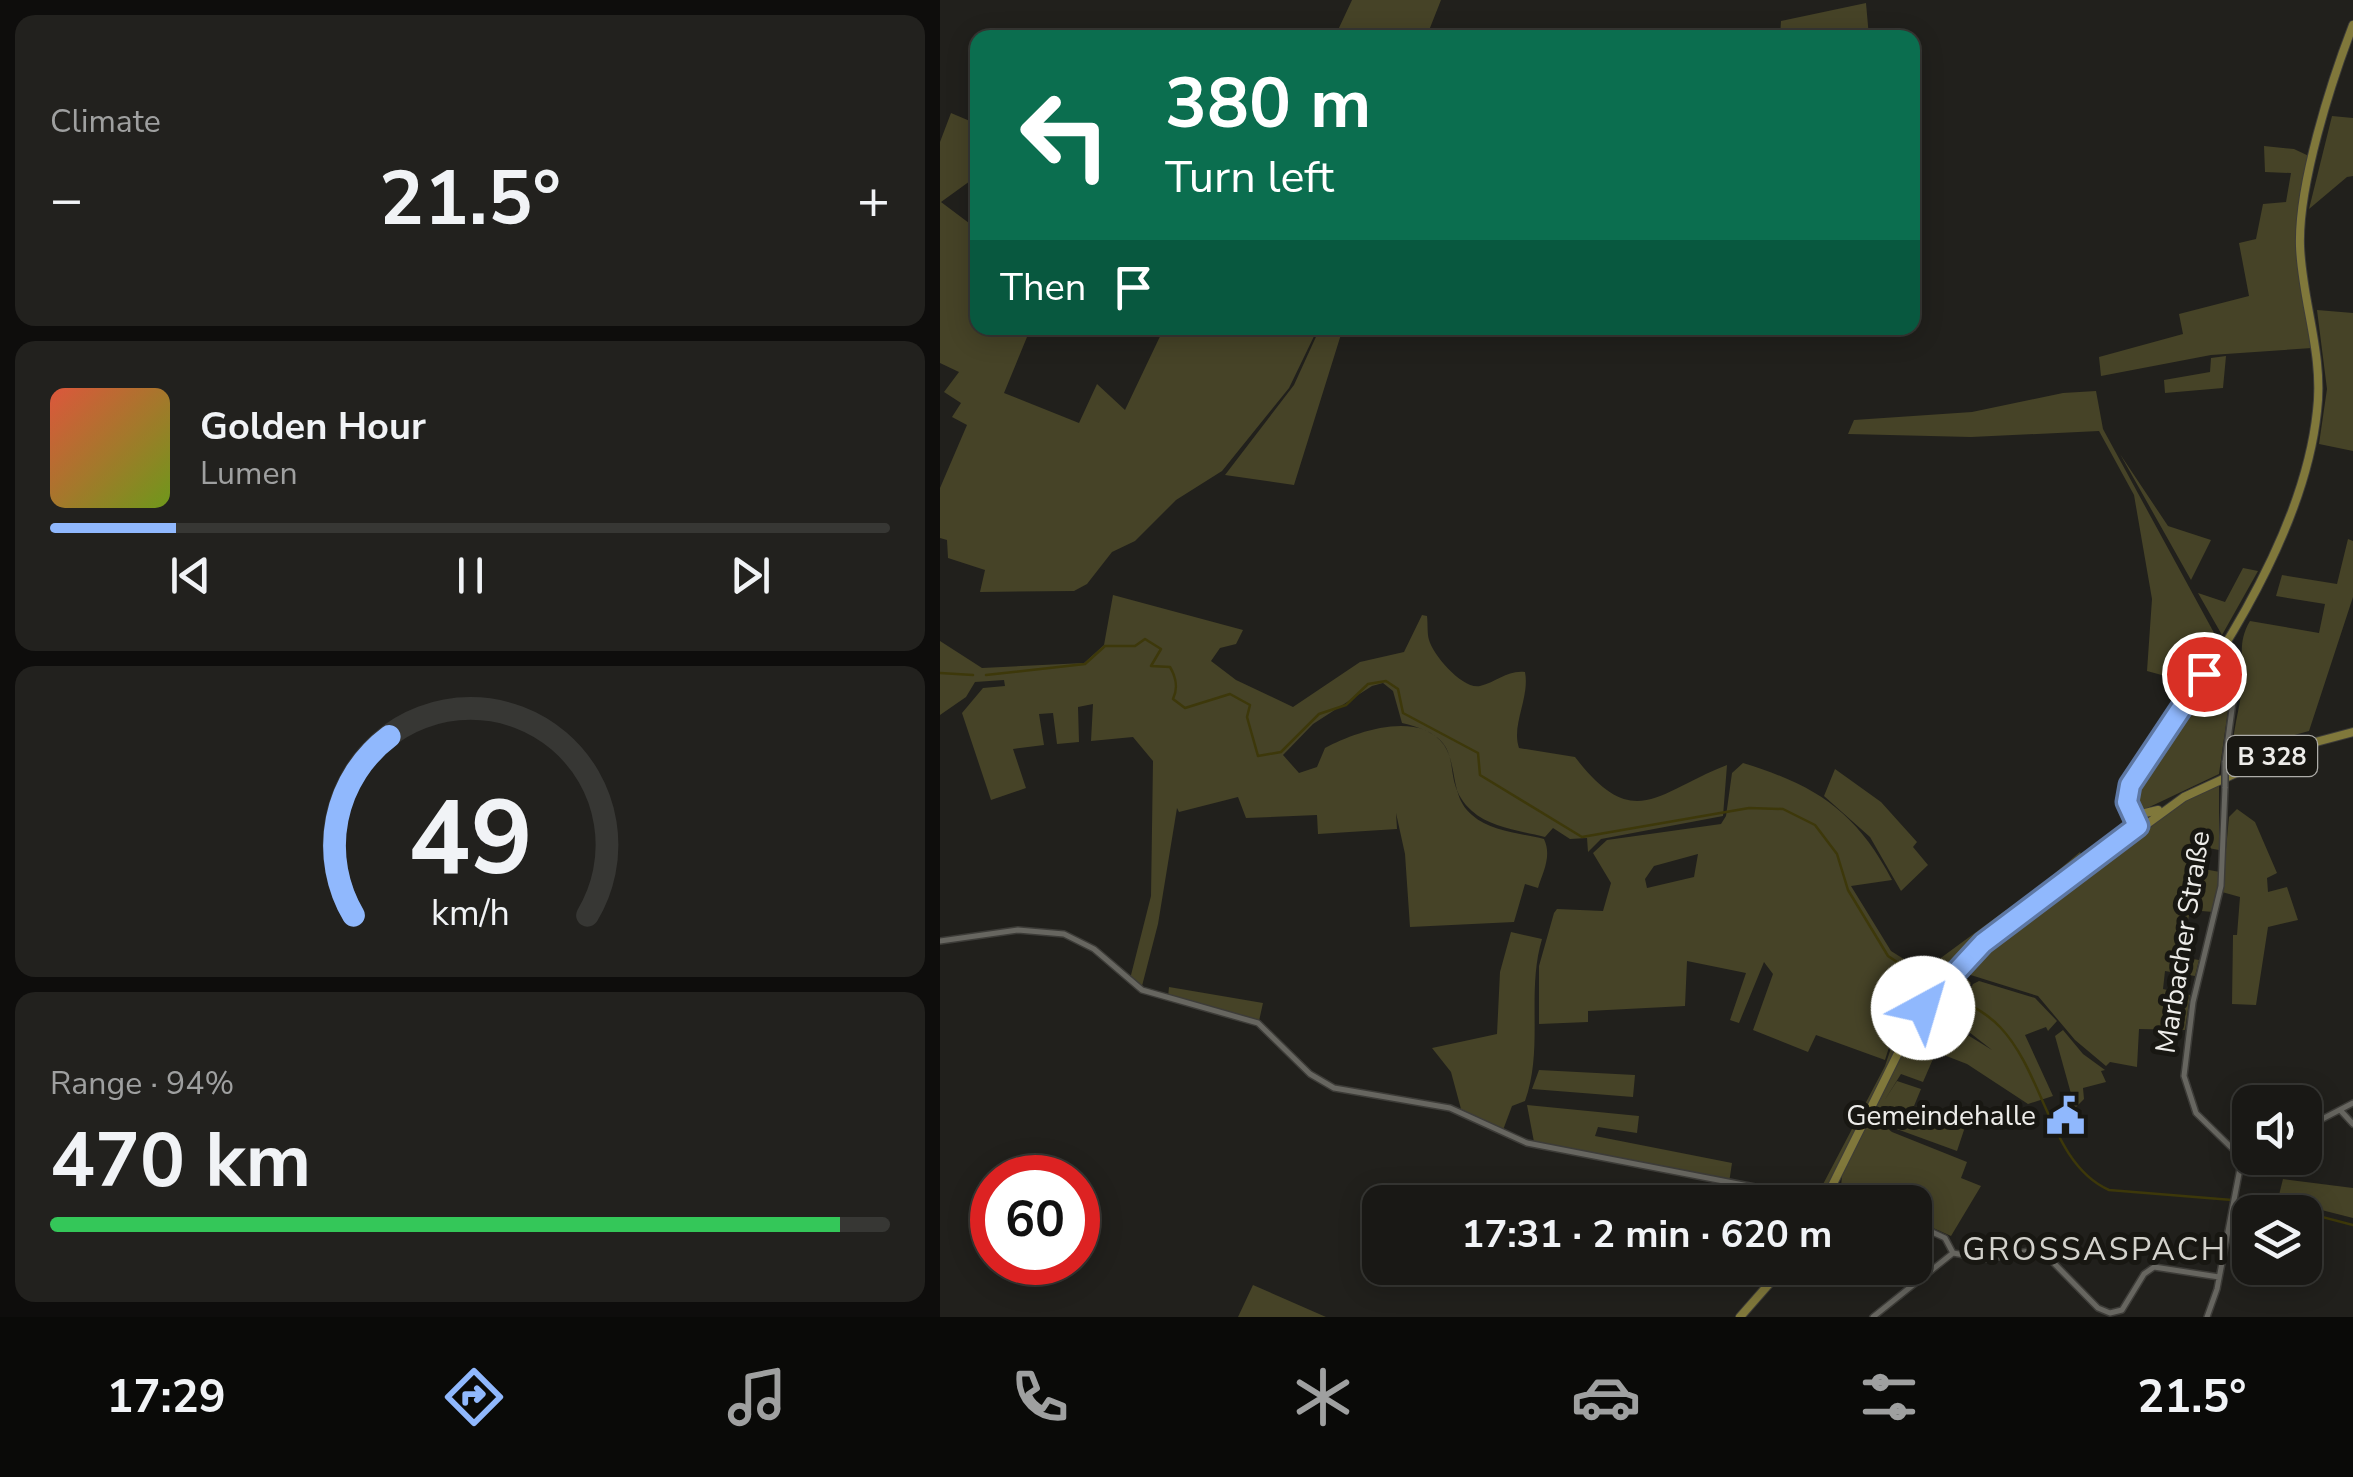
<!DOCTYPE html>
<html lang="en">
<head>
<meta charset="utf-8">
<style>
	body { margin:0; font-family:"Nunito Sans",sans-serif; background:#22211e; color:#f1f3f6; height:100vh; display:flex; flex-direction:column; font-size:38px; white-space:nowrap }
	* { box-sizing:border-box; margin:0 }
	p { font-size:32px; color:#9fa0a0 }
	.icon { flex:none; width:55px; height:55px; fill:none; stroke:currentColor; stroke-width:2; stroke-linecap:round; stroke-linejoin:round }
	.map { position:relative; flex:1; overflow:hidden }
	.drawer { display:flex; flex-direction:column; gap:15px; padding:15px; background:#0e0d0c; width:940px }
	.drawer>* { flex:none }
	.banner { position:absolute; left:30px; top:30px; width:950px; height:305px; border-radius:20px; box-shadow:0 5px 25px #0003,0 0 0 2px #373734; background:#0b6e4f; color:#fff; overflow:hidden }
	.buttons { position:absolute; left:1292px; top:1085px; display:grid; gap:20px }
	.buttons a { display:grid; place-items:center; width:90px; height:90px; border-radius:20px; background:#191815; box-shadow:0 5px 25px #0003,0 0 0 2px #373734; font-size:50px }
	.speed { position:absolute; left:30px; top:1155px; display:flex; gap:20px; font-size:50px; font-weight:700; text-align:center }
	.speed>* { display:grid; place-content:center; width:130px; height:130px; border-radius:50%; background:#191815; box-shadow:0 5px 25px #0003,0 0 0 2px #373734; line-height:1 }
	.speed .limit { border:15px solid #d22; background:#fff; color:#111 }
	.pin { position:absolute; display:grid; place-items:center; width:85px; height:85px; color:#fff; margin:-42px; border:5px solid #fff; border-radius:50%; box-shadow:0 2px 10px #0007 }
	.me { position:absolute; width:110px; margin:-55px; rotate:39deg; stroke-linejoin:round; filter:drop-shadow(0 0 8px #0008) }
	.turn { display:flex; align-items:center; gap:35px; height:210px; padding:0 30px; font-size:45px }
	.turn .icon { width:130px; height:130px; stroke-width:2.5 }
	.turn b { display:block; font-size:70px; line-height:85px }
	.then { display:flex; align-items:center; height:95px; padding:0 30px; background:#0003; gap:20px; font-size:38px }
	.big { font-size:75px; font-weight:700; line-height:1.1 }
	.drawer .card { flex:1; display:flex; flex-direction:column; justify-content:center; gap:15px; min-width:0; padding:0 35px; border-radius:20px; background:#22211e }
	.drawer .dial { align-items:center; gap:0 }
	.dial svg { height:260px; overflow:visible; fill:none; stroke:#373734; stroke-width:7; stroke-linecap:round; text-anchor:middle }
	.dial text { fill:#f1f3f6; stroke:none }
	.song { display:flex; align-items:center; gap:30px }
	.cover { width:120px; height:120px; border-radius:15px; background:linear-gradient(135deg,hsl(10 70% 55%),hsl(80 70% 35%)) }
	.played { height:10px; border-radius:5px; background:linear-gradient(90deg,#90b8fd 15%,#373734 15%) }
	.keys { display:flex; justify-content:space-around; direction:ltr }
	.heat { display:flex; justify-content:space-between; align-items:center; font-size:55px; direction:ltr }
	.charge { height:15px; border-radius:8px; background:linear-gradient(90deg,#34c759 94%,#373734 0) }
	.trip { position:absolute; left:422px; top:1185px; width:570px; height:100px; border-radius:20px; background:#191815; box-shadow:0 5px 25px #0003,0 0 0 2px #373734; font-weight:700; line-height:100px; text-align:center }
	.tabs { display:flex; height:160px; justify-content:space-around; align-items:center; background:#0a0a08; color:#9fa0a0 }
	.tabs .icon { width:70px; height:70px }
	.tabs .selected { color:#90b8fd }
	.tabs b { font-size:45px; color:#f1f3f6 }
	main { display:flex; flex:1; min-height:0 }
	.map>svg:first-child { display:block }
</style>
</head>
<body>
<main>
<section class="drawer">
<div class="card"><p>Climate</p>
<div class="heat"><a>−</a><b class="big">21.5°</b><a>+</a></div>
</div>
<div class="card">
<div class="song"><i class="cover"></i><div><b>Golden Hour</b><p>Lumen</p></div></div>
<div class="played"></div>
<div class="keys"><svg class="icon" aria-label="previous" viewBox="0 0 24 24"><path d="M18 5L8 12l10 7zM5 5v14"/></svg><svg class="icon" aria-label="pause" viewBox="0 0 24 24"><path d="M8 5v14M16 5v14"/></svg><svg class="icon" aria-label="next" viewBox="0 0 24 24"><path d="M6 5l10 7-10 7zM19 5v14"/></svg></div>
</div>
<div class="card dial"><svg viewBox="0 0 100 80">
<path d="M14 69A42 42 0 1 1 86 69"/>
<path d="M14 69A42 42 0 0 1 25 14" stroke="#90b8fd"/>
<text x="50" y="56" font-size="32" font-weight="700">49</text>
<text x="50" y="72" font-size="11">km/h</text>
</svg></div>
<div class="card"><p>Range · 94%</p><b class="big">470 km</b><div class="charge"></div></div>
</section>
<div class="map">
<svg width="1413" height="1317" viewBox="0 0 1413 1317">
	<rect width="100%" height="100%" fill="#21201c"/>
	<path fill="#464327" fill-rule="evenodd" d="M412,0H501L486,38L422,37L398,30Z
		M926,3L929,37H840L841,21Z
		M11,113L37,124V176L1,202L37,229L38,328H73L87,337L64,393L139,423L157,384L185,410L224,328H378L349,388L282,471L236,500L195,541L172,552L147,584L134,591L40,592L45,570L8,558L7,540L0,538V488L27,425L12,417L21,403L4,392L19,372L0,363V142Z
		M1392,116L1413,118V176L1407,177L1369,209Z
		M1324,146L1354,149L1371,157L1359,231L1372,348L1271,355L1161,376L1159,357L1243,334L1239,314L1309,296L1299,243L1316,239L1323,204L1346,202L1351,173L1325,172Z
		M1377,310L1413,313V451L1379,444L1387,389Z
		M380,328H403L354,485L285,475L354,385Z
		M1286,356L1283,388L1225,393L1224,380L1270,372L1271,358Z
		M1156,391L1163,429L1279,642L1251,683L1207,671L1212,599L1194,495L1159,431L1031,437L908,434L914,420L1032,412L1123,393Z
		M1180,454L1228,526L1271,540L1251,580Z
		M1408,539L1413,541V597L1369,731L1292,752C1293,731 1299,710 1302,689C1306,663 1295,646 1310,621L1379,633L1385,604L1336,596L1342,575L1397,584Z
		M1303,568L1318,571L1282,635L1258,593L1285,602Z
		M173,595L303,630L296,644L280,648L271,661L296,680L353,707L420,662L464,652L482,615L487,616C488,624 487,633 489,640C493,655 523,690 540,686C557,682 567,670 585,672C590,698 571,725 579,748L635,757C694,834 717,792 787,765L783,816L661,839L648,852L647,838L630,839L613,828L605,837C582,831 551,828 532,811C493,776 537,740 462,723L453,691L443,683L432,686L373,724L343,755L359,773L377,767L385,748C414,732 479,709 504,745C518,766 510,797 532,815C551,832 581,833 604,839C612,856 603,872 598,888L585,884L574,922L470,927L465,854L456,813L457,829L378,834L377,815L306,818L298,797L239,812L237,808L218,924L202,986L190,979L211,896L213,761L193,737L151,741L153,704L138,707L139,742L117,744L113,713L99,714L104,745L73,749L86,788L51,800L22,713L43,688L65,686L64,680L35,682L26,697L0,715V641L42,668L144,663L164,645Z
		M1263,683L1291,689L1279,774L1201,811L1189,803L1192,785L1221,746H1226L1227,736Z
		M803,763C875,785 916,811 952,880L911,886L951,951L986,973L962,1006L945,1060L876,1035L868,1052L813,1030L833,974L824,962L799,1023L790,1020L806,973L747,961L745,1006L648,1011V1022L599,1024V966L614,913L617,909L663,911L671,883L653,853L667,840L781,824L786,816L792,773ZM758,854L754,877L707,888L705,879L714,866Z
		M895,769L941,802L977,842L973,847L988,865L961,891L930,837L884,796Z
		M1279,782V850L1252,845L1247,866L1280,872L1273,912L1250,910L1241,957L1259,960L1255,976L1225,971L1223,989L1250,995L1245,1030L1199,1029L1197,1067L1170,1062L1166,1066L1135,1040L1098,996L1021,972L1031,983L1007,1034L1013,1026L1052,1050L1015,1021L1033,984L1039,981L1095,998L1117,1021L1108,1031L1106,1027L1085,1035L1113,1096L1088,1104L1027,1064L996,1052L983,1082L961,1074L944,1101L957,1081L981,1089L974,1106L1028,1118L1017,1151L943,1124L942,1110C937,1121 943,1125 952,1132L1027,1162L1021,1178L1041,1186L1011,1236L975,1220V1202H960L904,1185L900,1194L915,1202L900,1199L902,1175L980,1017L1040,949L1236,805Z
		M1297,809L1315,822L1337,873L1327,878L1328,892L1347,887L1358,920L1328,927L1316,1005L1292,1004L1293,935H1297L1300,897L1282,892L1289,817Z
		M1140,852L1144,860L1086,900L1012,968L998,960L1066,910L1069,912Z
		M571,932L602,939C586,993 604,1048 585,1101L572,1106L563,1130L521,1109L511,1072L492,1048L557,1034L560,972Z
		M1000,965L1010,970L961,1038L887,1190H880L945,1066L965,1006Z
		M229,987L323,1003L319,1021L228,997Z
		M1123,1030L1143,1054L1165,1070L1161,1071L1166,1082L1143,1088L1144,1099L1135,1108L1115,1036Z
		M599,1070L695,1075L693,1097L592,1089Z
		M587,1105L699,1116L697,1133L658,1127L655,1136L792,1163L789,1183L594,1142Z
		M1343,1179L1413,1188V1218L1338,1199Z
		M313,1285L386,1317H298Z"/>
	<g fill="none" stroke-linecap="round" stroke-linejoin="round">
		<path stroke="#3d380a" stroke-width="2.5" d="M0,673L33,675
			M46,675L145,664L165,646H195L205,639L221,649L211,666L230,667C236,677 238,689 233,699L245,708L290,694L310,705L307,717L318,756L341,752L379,714L406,705L428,684L446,681L458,689L463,713L538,753L540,775L642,837L809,808L843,809L875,825L897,854L908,890L948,956L989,983
			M1008,993C1026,1003 1046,1012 1060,1027C1105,1074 1110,1164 1169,1190L1329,1203L1413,1225"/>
		<defs>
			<path id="minor" d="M1282,650L1296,679L1285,762
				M1285,787L1281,886L1253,1002L1244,1076L1256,1113L1302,1158
				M0,941L78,930L124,934L154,949L202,990L318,1023L370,1074L394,1088L510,1108L587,1143L892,1202
				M1401,1111L1413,1124
				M1365,1128L1413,1103
				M1302,1158L1310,1148
				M894,1187L899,1202
				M975,1224L1005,1238L1013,1253
				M933,1317L1013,1253L1047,1259L1100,1249L1158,1308L1170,1313L1182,1310L1204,1274L1214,1267L1279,1277
				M1267,1317L1277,1289L1302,1158"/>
			<path id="major" d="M1187,799L1198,827
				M1190,808L1201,814L1218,810
				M1189,833L1184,794C1261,686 1363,545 1377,411C1384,354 1362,302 1360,246C1358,185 1391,82 1413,25
				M884,1202L973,1023L1032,952L1244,797L1346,750L1413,732
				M800,1317L843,1268"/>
		</defs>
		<use href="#minor" stroke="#3d3c38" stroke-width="8"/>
		<use href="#major" stroke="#3d3c38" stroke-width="10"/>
		<use href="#minor" stroke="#676660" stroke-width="5"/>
		<use href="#major" stroke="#80783b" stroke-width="8"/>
		<defs>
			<path id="minor-bridge" d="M1285,762V787"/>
		</defs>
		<use href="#minor-bridge" stroke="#3d3c38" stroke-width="8" stroke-linecap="butt"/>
		<use href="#minor-bridge" stroke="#676660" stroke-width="5"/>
	</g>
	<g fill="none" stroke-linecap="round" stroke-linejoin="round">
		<defs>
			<path id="route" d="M983,1008L1043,943L1198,826L1187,802L1190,785L1264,674"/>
		</defs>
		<use href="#route" stroke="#5e78a4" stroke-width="25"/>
		<use href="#route" stroke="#90b8fd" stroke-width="18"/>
	</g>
	<defs>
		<symbol id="civic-bare" viewBox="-9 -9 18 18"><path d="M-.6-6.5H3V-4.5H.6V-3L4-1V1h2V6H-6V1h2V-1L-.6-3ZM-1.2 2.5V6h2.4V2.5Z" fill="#90b8fd" stroke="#181712" stroke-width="2.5" paint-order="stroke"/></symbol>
	</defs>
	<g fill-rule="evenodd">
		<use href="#civic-bare" x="1098" y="1088" width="55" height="55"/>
	</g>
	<g text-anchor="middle" stroke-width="10" stroke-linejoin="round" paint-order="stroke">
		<rect fill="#181712" stroke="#adaca8" stroke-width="2.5" x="1287" y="736" width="90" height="40" rx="8"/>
		<g font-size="25" font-weight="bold" fill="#edece9">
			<text x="1332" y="765">B 328</text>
		</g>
		<g font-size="28" fill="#edece9" stroke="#181712">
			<text transform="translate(1242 942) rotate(-81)" y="10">Marbacher Straße</text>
		</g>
		<g font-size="28" fill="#edece9" stroke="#181712" text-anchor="end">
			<text x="1096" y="1125">Gemeindehalle</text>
		</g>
		<g font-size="32" letter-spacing="2.5" fill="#d3d2cc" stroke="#181712">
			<text x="1155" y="1260">GROSSASPACH</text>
		</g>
	</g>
</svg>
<div class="buttons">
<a><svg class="icon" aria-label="sound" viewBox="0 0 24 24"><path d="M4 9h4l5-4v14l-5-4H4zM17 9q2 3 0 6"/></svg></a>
<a><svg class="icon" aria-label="layers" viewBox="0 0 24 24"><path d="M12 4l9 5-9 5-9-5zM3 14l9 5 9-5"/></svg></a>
</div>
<div class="speed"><div class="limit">60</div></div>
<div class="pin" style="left:1264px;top:674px;background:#d93025"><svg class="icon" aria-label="arrive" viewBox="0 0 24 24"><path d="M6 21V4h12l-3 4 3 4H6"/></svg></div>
<svg class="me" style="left:983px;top:1008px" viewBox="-20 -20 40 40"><circle r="19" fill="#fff"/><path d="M0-13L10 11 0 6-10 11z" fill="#90b8fd"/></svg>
<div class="trip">17:31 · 2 min · 620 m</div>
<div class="banner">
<div class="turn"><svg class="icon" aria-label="left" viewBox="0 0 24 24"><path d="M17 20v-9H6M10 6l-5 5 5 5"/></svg><div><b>380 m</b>Turn left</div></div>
<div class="then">Then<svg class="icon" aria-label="arrive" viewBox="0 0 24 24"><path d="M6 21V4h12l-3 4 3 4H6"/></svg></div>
</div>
</div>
</main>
<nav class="tabs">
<b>17:29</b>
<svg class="icon selected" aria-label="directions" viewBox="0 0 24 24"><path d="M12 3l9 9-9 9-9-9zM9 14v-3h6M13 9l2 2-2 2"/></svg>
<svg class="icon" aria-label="music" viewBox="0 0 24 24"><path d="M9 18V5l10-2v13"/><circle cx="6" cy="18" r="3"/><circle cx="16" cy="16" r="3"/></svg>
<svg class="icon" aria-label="phone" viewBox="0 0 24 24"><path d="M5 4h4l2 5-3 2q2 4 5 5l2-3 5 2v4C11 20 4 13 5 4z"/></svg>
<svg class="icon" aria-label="climate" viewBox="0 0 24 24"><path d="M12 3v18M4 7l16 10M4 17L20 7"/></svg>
<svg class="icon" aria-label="car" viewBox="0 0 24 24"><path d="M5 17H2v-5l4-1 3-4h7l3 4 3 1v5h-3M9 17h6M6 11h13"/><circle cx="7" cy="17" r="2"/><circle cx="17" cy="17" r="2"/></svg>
<svg class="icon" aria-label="filters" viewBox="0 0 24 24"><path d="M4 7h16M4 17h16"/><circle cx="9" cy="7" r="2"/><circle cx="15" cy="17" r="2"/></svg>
<b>21.5°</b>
</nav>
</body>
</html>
